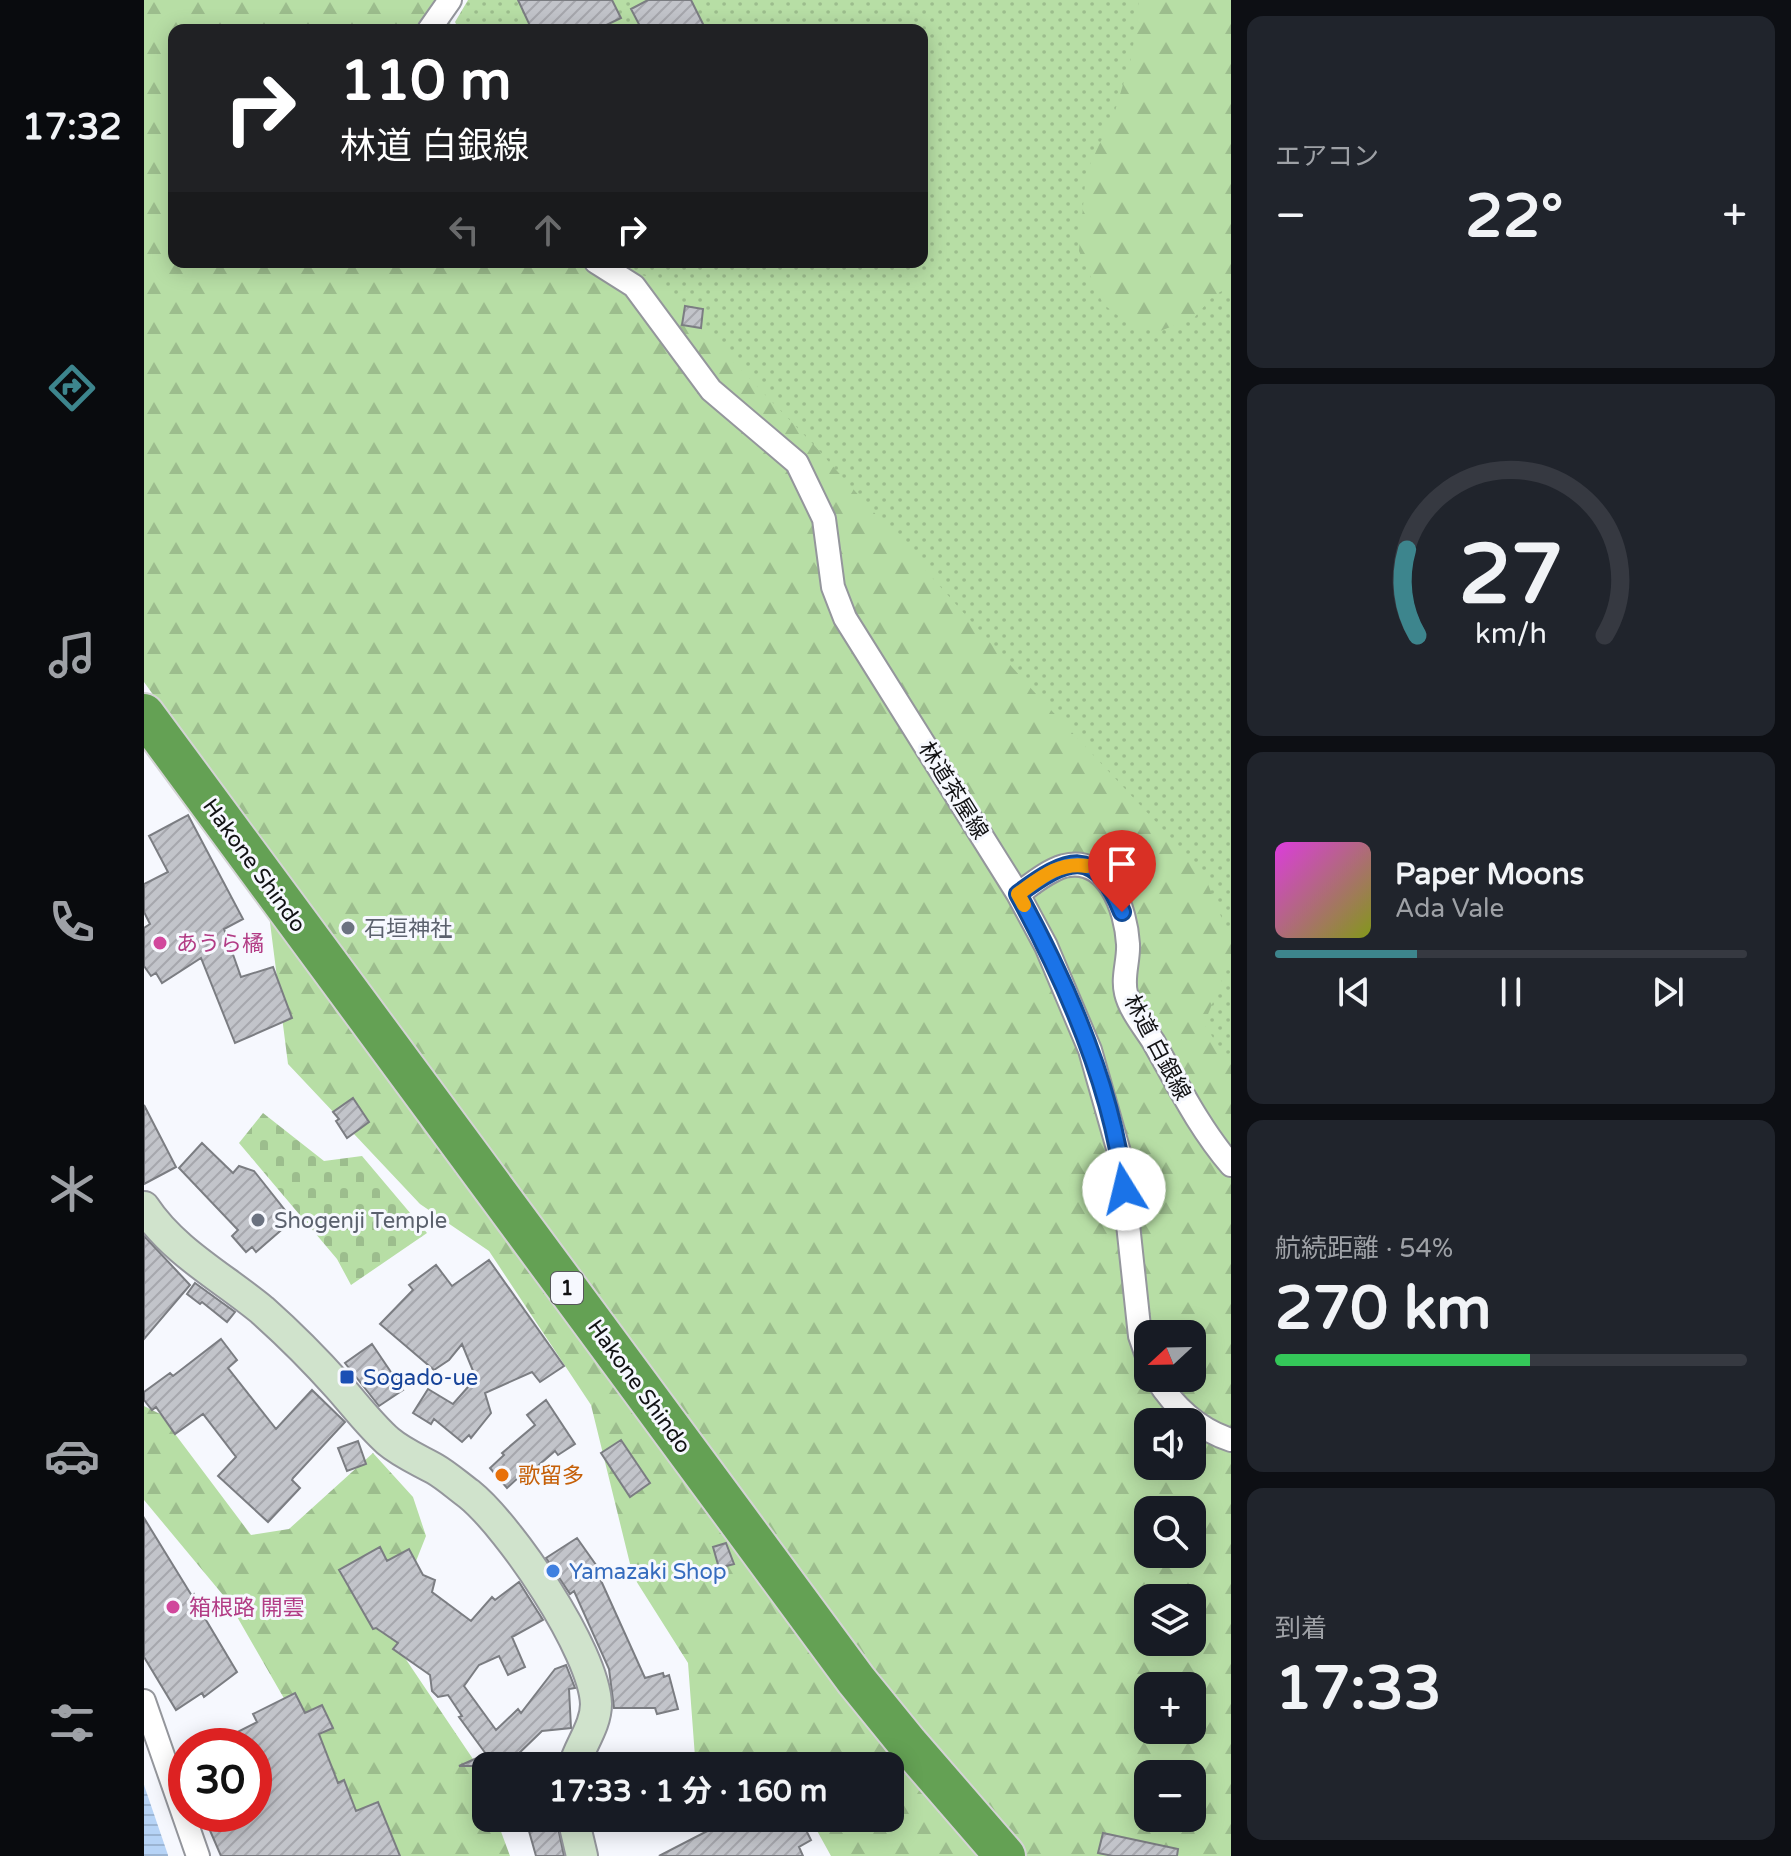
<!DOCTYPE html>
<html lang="ja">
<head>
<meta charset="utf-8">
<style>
	body { margin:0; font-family:"Varela Round","Noto Sans JP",sans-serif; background:#20242c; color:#f1f3f6; height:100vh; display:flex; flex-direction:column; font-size:30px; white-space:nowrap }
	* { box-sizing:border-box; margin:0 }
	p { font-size:26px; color:#9ea1a6 }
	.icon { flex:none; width:44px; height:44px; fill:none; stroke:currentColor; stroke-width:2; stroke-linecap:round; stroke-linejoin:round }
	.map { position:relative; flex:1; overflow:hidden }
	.side { display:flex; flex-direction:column; gap:16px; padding:16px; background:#0d0f14; width:560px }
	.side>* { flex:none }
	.hud { position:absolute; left:24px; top:24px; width:760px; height:244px; border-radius:16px; box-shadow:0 4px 20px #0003; background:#202124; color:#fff; overflow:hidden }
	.needle { width:52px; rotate:248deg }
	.controls { position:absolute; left:990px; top:1320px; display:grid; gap:16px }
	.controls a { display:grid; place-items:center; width:72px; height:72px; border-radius:16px; background:#171b24; box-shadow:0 4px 20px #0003; font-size:40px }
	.speed { position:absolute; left:24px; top:1728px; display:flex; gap:16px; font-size:40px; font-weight:700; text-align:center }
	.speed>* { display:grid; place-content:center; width:104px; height:104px; border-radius:50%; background:#171b24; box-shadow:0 4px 20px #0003; line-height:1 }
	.speed .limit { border:12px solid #d22; background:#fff; color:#111 }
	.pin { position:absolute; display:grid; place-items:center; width:68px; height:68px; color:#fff; margin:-82px -34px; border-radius:50% 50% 50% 0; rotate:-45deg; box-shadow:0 0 8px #0007 }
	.pin .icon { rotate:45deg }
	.me { position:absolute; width:88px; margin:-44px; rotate:351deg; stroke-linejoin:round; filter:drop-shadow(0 0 6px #0008) }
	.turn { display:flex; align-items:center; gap:28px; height:168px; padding:0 40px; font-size:36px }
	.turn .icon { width:104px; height:104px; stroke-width:2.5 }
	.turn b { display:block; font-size:56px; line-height:68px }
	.lanes { display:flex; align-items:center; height:76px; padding:0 40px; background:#0003; justify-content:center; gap:40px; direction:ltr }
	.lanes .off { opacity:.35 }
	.big { font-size:60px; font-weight:700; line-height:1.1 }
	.side .widget { flex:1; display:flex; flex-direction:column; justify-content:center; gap:12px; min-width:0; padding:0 28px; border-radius:16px; background:#20242c }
	.side .dial { align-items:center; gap:0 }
	.dial svg { height:208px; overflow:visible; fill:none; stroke:#363941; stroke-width:7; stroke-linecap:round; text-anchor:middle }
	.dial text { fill:#f1f3f6; stroke:none }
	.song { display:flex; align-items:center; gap:24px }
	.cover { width:96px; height:96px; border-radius:12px; background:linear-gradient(135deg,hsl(300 70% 55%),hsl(70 70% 35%)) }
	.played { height:8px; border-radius:4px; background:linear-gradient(90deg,#3d858d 30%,#363941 30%) }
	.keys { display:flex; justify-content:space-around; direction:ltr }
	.heat { display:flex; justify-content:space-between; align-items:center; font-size:44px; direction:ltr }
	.charge { height:12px; border-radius:6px; background:linear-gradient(90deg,#34c759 54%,#363941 0) }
	.trip { position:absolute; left:328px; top:1752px; width:432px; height:80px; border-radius:16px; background:#171b24; box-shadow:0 4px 20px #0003; font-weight:700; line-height:80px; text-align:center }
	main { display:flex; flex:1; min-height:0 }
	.tab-bar { display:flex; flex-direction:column; width:144px; justify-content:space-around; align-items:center; background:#090b0e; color:#9ea1a6 }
	.tab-bar .icon { width:56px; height:56px }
	.tab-bar .current { color:#3d858d }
	.tab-bar b { font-size:36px; color:#f1f3f6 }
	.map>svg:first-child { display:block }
</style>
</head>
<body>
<main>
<nav class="tab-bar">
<b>17:32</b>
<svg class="icon current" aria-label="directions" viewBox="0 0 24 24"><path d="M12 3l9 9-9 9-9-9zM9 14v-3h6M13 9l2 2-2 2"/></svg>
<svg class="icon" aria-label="music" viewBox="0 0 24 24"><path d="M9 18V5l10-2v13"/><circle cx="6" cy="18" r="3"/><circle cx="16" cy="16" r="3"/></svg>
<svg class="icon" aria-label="phone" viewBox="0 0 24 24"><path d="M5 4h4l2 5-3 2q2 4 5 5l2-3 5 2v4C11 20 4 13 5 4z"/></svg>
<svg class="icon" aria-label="climate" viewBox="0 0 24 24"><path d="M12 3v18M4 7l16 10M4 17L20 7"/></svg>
<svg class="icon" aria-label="car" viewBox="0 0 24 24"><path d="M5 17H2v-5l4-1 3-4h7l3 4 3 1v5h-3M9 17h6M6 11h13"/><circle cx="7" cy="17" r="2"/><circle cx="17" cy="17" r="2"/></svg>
<svg class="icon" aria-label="filters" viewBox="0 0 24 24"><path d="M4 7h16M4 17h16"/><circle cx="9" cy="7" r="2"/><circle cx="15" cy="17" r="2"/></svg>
</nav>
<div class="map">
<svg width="1087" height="1856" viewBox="0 0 1087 1856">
	<defs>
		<pattern id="grass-dots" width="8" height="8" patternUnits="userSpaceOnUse" patternTransform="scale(2)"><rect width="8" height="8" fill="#b7dea5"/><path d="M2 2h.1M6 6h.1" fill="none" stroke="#9cbd8d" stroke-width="1.8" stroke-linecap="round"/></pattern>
		<pattern id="forest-firs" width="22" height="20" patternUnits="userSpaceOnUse" patternTransform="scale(2)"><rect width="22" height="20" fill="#b7dea5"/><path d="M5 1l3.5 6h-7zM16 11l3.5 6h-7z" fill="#9cbd8d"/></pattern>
		<pattern id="cemetery-stones" width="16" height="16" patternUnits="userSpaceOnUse" patternTransform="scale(2)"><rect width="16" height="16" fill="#b7dea5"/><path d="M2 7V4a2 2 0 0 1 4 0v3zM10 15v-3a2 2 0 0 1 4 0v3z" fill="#9cbd8d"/></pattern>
		<pattern id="water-rules" width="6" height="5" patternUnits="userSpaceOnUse" patternTransform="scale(2)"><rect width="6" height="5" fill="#b6d3f6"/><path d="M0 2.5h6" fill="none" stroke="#9bb4d2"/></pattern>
		<pattern id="building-hatch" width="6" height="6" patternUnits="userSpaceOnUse" patternTransform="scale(2)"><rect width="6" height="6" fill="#c2c4ca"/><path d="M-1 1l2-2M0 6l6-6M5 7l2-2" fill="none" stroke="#a6a7ad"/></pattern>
	</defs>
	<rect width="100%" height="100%" fill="#f6f8fe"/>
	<path fill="url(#grass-dots)" d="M324,0H1087V1123L459,262H778V30H315L311,22Z"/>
	<path fill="url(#forest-firs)" fill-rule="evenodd" d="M0,0H307L306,30H30V262H434L507,277L669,444L892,694L1059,872L1087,941V958L1060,1024L1087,1065V1856H687L666,1818H746V1766H565L551,1757L544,1663L489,1576L447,1405L345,1251L276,1204L144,1064L116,844L0,682ZM1004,1334H1048V1378H1004ZM1004,1422H1048V1466H1004ZM1004,1510H1048V1554H1004ZM1004,1598H1048V1642H1004ZM1004,1686H1048V1730H1004ZM1004,1774H1048V1818H1004Z
		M995,0H1087V286L1069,296L1050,318L1016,331L990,328L959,304L935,251L942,173L971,111L988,55Z
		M0,1406L16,1414L107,1535L145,1529L229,1453L269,1497L282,1536L255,1604L261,1658L333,1765L342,1790V1818H352L366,1856H237L187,1780L84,1601L0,1500Z"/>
	<path fill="url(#cemetery-stones)" d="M119,1113L180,1161L218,1156L283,1233L207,1285L193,1259L95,1143Z"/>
	<path fill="url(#water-rules)" d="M0,1785L24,1855V1856H0Z"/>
	<path fill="url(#building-hatch)" stroke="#7b7d82" stroke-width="2" d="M374,0H468L477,18L452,30H388Z
		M504,0H547L562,30H498L487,9Z
		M541,306L559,309L557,328L538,325Z
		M44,815L99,919L80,929L97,977L129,967L148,1018L91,1043L57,958L18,983L12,973L7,976L0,966V928L6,924L0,912V884L24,872L5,836Z
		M209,1098L225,1122L203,1138L192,1121L195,1119L189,1112Z
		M0,1105L32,1167L0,1184Z
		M58,1143L89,1173L95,1166L110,1171L144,1214L139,1219L143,1225L112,1252L108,1247L102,1252L88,1236L94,1230L35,1168Z
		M0,1236L46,1285L0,1339Z
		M345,1260L420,1366L396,1382L388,1372L341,1393L347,1413L327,1438L325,1435L318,1442L290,1419L287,1424L269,1413L284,1389L309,1404L332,1378L318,1344L305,1360L290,1370L236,1324L269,1290L265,1285L292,1265L308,1286Z
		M51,1283L91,1312L83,1322L58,1302L56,1304L43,1294Z
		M77,1339L93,1360L84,1368L132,1429L168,1390L201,1422L149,1478L148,1480L156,1488L124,1522L74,1476L92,1457L59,1414L31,1434L12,1407L8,1410L0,1400V1392L26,1373L29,1376Z
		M228,1344L259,1390L235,1406L201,1363Z
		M402,1400L431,1444L414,1455L411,1451L381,1477L377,1475L363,1488L346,1468L360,1455L358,1453L391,1425L383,1415Z
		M477,1440L506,1483L486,1497L457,1453Z
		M214,1441L222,1464L203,1471L194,1448Z
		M0,1518L48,1596L50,1594L65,1618L62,1620L93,1672L60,1697L58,1693L32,1710L0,1657Z
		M433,1538L457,1572L454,1574L501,1678L519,1673L520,1677L525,1675L534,1709L513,1714L511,1708H470L465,1669L430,1591L426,1594L402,1558Z
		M582,1543L590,1564L575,1568L569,1547Z
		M236,1547L243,1561L265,1549L279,1575L291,1580L288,1592L327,1621L348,1597L351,1600L375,1582L399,1620L368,1637L381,1667L364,1675L355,1656L335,1665L320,1686L352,1730L374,1709L377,1713L411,1669L422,1665L431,1688L425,1689L427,1728L398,1731L368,1760L371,1766H315L342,1754L315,1717L318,1716L304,1695L294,1697L288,1691L286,1675L249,1649L254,1643L232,1628L229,1629L195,1570Z
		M151,1693L161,1713L178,1705L189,1728L175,1734L194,1783L200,1780L212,1811L234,1802L256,1856H77L61,1819L72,1814H110V1746H66L113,1722L109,1714Z
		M407,1818H412L420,1856H392L383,1824Z
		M574,1818H612L617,1827L633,1818H656L667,1840L655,1847L659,1856H515L577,1824Z
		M959,1833L1034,1849L1033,1856H969L954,1853Z"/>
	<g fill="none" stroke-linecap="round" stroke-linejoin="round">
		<defs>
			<path id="minor" d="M285,30L306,0
				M452,262L490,286L567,390L653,463L680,519L689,587L701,618L874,894L902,946L946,1050L977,1159L996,1336L1004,1359
				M874,894C888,884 903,871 920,866C964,855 982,910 984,944C985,960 978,977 982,993C986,1010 1000,1027 1009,1041C1033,1083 1055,1128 1087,1165
				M1012,1378C1030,1407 1053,1429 1087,1440
				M0,1701L54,1856"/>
			<path id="secondary" d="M0,1207C29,1251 78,1277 118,1310C145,1334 171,1360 195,1387C211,1405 226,1425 244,1441C258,1453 275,1460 291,1469C303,1476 314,1486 325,1494C366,1527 450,1651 452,1704C452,1726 436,1745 430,1766
				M429,1818L438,1856"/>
			<path id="motorway" d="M0,714L712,1680L764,1744L861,1856"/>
		</defs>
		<use href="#minor" stroke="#94969c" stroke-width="26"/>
		<use href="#secondary" stroke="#94969c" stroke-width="34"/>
		<use href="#motorway" stroke="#d4d4d5" stroke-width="44"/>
		<use href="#minor" stroke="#fff" stroke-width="22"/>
		<use href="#secondary" stroke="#d0e3cc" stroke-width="30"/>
		<use href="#motorway" stroke="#64a154" stroke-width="40"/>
	</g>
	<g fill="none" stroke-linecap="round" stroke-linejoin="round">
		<defs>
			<path id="route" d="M978,912C951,845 923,858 874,894C922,982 969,1088 980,1189"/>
		</defs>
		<use href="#route" stroke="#114b97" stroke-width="20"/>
		<use href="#route" stroke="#1a73e8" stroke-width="14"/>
		<path stroke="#f59e0b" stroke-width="14" d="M880,905L874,894C895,879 915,861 943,866"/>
	</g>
	<g fill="#6b7280" stroke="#f6f8fe" stroke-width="3">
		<circle cx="204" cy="928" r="8"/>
		<circle cx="114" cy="1220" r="8"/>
	</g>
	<g fill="#d1479c" stroke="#f6f8fe" stroke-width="3">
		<circle cx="16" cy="943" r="8"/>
		<circle cx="29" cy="1607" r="8"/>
	</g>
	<rect fill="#1a4fb4" stroke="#f6f8fe" stroke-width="3" x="195" y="1369" width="16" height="16" rx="4"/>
	<circle fill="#e8710a" stroke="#f6f8fe" stroke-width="3" cx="358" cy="1475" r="8"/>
	<circle fill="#3f7fe0" stroke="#f6f8fe" stroke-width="3" cx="409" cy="1571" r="8"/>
	<g text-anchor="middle" stroke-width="6" stroke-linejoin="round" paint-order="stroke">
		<rect fill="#f6f8fe" stroke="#56575a" stroke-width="2" x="407" y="1272" width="32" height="32" rx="6"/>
		<g font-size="20" font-weight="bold" fill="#121214">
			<text x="423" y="1295">1</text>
		</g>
		<g font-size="22" fill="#121214" stroke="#f6f8fe">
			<text transform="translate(810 790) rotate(58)" y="8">林道茶屋線</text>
			<text transform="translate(111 865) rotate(54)" y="8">Hakone Shindo</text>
			<text transform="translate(1014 1047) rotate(62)" y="8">林道 白銀線</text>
			<text transform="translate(496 1386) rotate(54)" y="8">Hakone Shindo</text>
		</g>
		<g font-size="22" fill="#5b616d" stroke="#f6f8fe" text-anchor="start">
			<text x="220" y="936">石垣神社</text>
			<text x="130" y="1228">Shogenji Temple</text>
		</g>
		<g font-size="22" fill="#b23c85" stroke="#f6f8fe" text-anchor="start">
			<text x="32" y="951">あうら橘</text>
			<text x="45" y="1615">箱根路 開雲</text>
		</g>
		<g font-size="22" fill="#164399" stroke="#f6f8fe" text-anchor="start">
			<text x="219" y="1385">Sogado-ue</text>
		</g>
		<g font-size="22" fill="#c56008" stroke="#f6f8fe" text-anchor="start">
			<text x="374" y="1483">歌留多</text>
		</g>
		<g font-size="22" fill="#366cbe" stroke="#f6f8fe" text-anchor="start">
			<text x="425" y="1579">Yamazaki Shop</text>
		</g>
	</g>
</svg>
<div class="controls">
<a><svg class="needle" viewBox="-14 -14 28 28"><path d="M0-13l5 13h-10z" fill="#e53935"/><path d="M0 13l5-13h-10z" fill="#9ea1a6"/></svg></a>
<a><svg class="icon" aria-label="sound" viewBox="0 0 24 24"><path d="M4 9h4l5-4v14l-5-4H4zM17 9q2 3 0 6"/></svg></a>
<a><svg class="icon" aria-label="search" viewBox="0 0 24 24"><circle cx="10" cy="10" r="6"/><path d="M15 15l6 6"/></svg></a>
<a><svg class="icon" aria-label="layers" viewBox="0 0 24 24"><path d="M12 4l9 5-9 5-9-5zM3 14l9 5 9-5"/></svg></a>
<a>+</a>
<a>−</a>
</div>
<div class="speed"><div class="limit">30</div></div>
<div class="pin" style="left:978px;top:912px;background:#d93025"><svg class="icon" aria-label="arrive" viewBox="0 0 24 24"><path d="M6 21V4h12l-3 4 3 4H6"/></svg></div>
<svg class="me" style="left:980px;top:1189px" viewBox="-20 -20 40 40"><circle r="19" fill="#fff"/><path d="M0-13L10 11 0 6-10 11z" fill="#1a73e8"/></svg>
<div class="trip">17:33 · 1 分 · 160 m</div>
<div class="hud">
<div class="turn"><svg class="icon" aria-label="right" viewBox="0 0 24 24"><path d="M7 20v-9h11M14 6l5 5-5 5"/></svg><div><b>110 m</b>林道 白銀線</div></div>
<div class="lanes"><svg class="icon off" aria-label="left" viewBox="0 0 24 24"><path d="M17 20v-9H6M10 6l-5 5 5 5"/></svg><svg class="icon off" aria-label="ahead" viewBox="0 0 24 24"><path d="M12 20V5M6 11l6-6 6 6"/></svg><svg class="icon" aria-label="right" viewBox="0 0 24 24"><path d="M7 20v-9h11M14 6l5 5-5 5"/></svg></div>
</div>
</div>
<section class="side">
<div class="widget"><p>エアコン</p>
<div class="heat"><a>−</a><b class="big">22°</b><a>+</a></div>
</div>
<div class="widget dial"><svg viewBox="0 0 100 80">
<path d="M14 69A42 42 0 1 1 86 69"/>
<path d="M14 69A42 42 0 0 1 10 36" stroke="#3d858d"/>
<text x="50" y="56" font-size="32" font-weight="700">27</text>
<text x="50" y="72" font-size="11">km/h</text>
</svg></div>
<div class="widget">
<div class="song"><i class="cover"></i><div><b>Paper Moons</b><p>Ada Vale</p></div></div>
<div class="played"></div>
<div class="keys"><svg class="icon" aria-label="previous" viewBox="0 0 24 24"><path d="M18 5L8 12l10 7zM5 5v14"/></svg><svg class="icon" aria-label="pause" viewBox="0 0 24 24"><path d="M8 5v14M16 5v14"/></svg><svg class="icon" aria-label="next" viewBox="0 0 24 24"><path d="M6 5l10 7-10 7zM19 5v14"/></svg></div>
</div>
<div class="widget"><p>航続距離 · 54%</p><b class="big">270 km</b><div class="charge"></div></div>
<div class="widget"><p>到着</p><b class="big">17:33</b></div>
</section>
</main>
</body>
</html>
